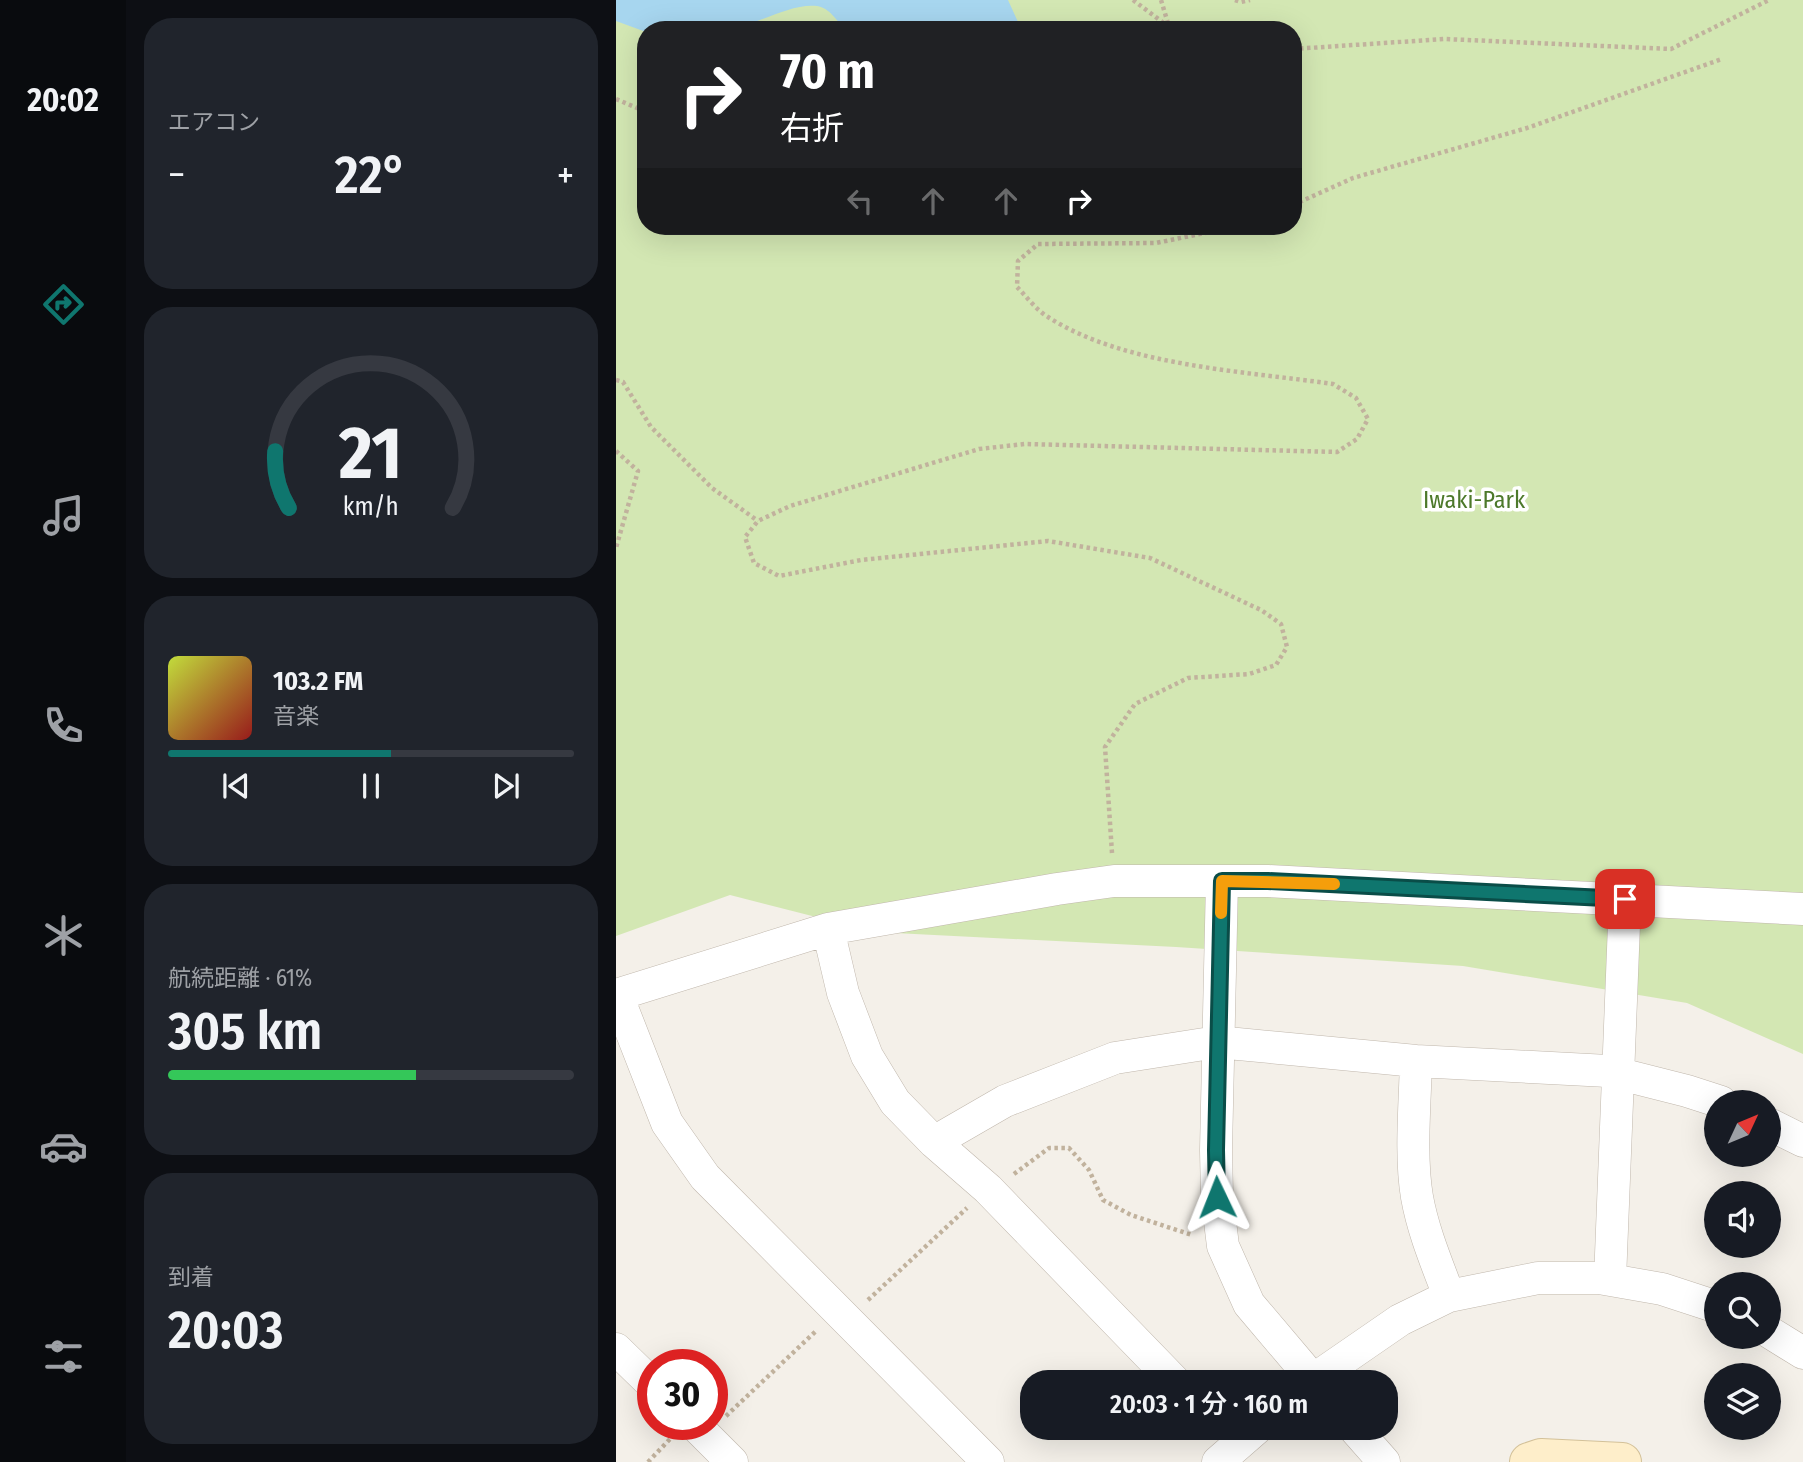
<!DOCTYPE html>
<html lang="ja">
<head>
<meta charset="utf-8">
<style>
	body { margin:0; font-family:"Fira Sans Condensed","Noto Sans JP",sans-serif; background:#20242c; color:#f1f3f6; height:100vh; display:flex; flex-direction:column; font-size:26px; white-space:nowrap }
	* { box-sizing:border-box; margin:0 }
	p { font-size:23px; color:#9ea1a6 }
	.icon { flex:none; width:38px; height:38px; fill:none; stroke:currentColor; stroke-width:2; stroke-linecap:round; stroke-linejoin:round }
	.map { position:relative; flex:1; overflow:hidden }
	.details { display:flex; flex-direction:column; gap:18px; padding:18px; background:#0d0f14; width:490px }
	.details>* { flex:none }
	.top-card { position:absolute; left:21px; top:21px; width:665px; height:214px; border-radius:28px; box-shadow:0 7px 28px #0002; background:#202124; color:#fff; overflow:hidden }
	.needle { width:46px; rotate:46deg }
	.buttons { position:absolute; left:1088px; top:1090px; display:grid; gap:14px }
	.buttons a { display:grid; place-items:center; width:77px; height:77px; border-radius:50%; background:#171b24; box-shadow:0 7px 28px #0002; font-size:35px }
	.speed { position:absolute; left:21px; top:1349px; display:flex; gap:14px; font-size:35px; font-weight:700; text-align:center }
	.speed>* { display:grid; place-content:center; width:91px; height:91px; border-radius:50%; background:#171b24; box-shadow:0 7px 28px #0002; line-height:1 }
	.speed .limit { border:10px solid #d22; background:#fff; color:#111 }
	.pin { position:absolute; display:grid; place-items:center; width:60px; height:60px; color:#fff; margin:-30px; border-radius:14px; box-shadow:0 4px 10px #0006 }
	.me { position:absolute; width:77px; margin:-38px; rotate:358deg; stroke-linejoin:round; filter:drop-shadow(0 0 5px #0008) }
	.turn { display:flex; align-items:center; gap:24px; height:147px; padding:0 28px; font-size:32px }
	.turn .icon { width:91px; height:91px; stroke-width:2.5 }
	.turn b { display:block; font-size:49px; line-height:60px }
	.lanes { display:flex; align-items:center; height:66px; padding:0 28px; background:#0003; justify-content:center; gap:35px; direction:ltr }
	.lanes .off { opacity:.35 }
	.big { font-size:52px; font-weight:600; line-height:1.1 }
	.details .card { flex:1; display:flex; flex-direction:column; justify-content:center; gap:10px; min-width:0; padding:0 24px; border-radius:28px; background:#20242c }
	.details .dial { align-items:center; gap:0 }
	.dial svg { height:182px; overflow:visible; fill:none; stroke:#363941; stroke-width:7; stroke-linecap:round; text-anchor:middle }
	.dial text { fill:#f1f3f6; stroke:none }
	.song { display:flex; align-items:center; gap:21px }
	.cover { width:84px; height:84px; border-radius:10px; background:linear-gradient(135deg,hsl(70 70% 55%),hsl(0 70% 35%)) }
	.played { height:7px; border-radius:4px; background:linear-gradient(90deg,#0f766e 55%,#363941 55%) }
	.keys { display:flex; justify-content:space-around; direction:ltr }
	.heat { display:flex; justify-content:space-between; align-items:center; font-size:38px; direction:ltr }
	.charge { height:10px; border-radius:5px; background:linear-gradient(90deg,#34c759 61%,#363941 0) }
	.trip { position:absolute; left:404px; top:1370px; width:378px; height:70px; border-radius:28px; background:#171b24; box-shadow:0 7px 28px #0002; font-weight:600; line-height:70px; text-align:center }
	main { display:flex; flex:1; min-height:0 }
	.tab-bar { display:flex; flex-direction:column; width:126px; justify-content:space-around; align-items:center; background:#090b0e; color:#9ea1a6 }
	.tab-bar .icon { width:49px; height:49px }
	.tab-bar .active { color:#0f766e }
	.tab-bar b { font-size:32px; color:#f1f3f6 }
	.map>svg:first-child { display:block }
</style>
</head>
<body>
<main>
<nav class="tab-bar">
<b>20:02</b>
<svg class="icon active" aria-label="directions" viewBox="0 0 24 24"><path d="M12 3l9 9-9 9-9-9zM9 14v-3h6M13 9l2 2-2 2"/></svg>
<svg class="icon" aria-label="music" viewBox="0 0 24 24"><path d="M9 18V5l10-2v13"/><circle cx="6" cy="18" r="3"/><circle cx="16" cy="16" r="3"/></svg>
<svg class="icon" aria-label="phone" viewBox="0 0 24 24"><path d="M5 4h4l2 5-3 2q2 4 5 5l2-3 5 2v4C11 20 4 13 5 4z"/></svg>
<svg class="icon" aria-label="climate" viewBox="0 0 24 24"><path d="M12 3v18M4 7l16 10M4 17L20 7"/></svg>
<svg class="icon" aria-label="car" viewBox="0 0 24 24"><path d="M5 17H2v-5l4-1 3-4h7l3 4 3 1v5h-3M9 17h6M6 11h13"/><circle cx="7" cy="17" r="2"/><circle cx="17" cy="17" r="2"/></svg>
<svg class="icon" aria-label="filters" viewBox="0 0 24 24"><path d="M4 7h16M4 17h16"/><circle cx="9" cy="7" r="2"/><circle cx="15" cy="17" r="2"/></svg>
</nav>
<section class="details">
<div class="card"><p>エアコン</p>
<div class="heat"><a>−</a><b class="big">22°</b><a>+</a></div>
</div>
<div class="card dial"><svg viewBox="0 0 100 80">
<path d="M14 69A42 42 0 1 1 86 69"/>
<path d="M14 69A42 42 0 0 1 8 44" stroke="#0f766e"/>
<text x="50" y="56" font-size="32" font-weight="700">21</text>
<text x="50" y="72" font-size="11">km/h</text>
</svg></div>
<div class="card">
<div class="song"><i class="cover"></i><div><b>103.2 FM</b><p>音楽</p></div></div>
<div class="played"></div>
<div class="keys"><svg class="icon" aria-label="previous" viewBox="0 0 24 24"><path d="M18 5L8 12l10 7zM5 5v14"/></svg><svg class="icon" aria-label="pause" viewBox="0 0 24 24"><path d="M8 5v14M16 5v14"/></svg><svg class="icon" aria-label="next" viewBox="0 0 24 24"><path d="M6 5l10 7-10 7zM19 5v14"/></svg></div>
</div>
<div class="card"><p>航続距離 · 61%</p><b class="big">305 km</b><div class="charge"></div></div>
<div class="card"><p>到着</p><b class="big">20:03</b></div>
</section>
<div class="map">
<svg width="1187" height="1462" viewBox="0 0 1187 1462">
	<rect width="100%" height="100%" fill="#f4f0e9"/>
	<path fill="#d3e7b3" fill-rule="evenodd" d="M0,0H1187V1054L1071,1003L847,966L560,947L259,932L114,895L0,936ZM30,30H677V226H30Z"/>
	<path fill="#a7d6ef" d="M0,0H392L402,22L391,30H229C221,21 214,8 201,6C177,3 145,22 122,27C93,34 60,30 30,30V32L0,21Z"/>
	<g fill="none" stroke-linecap="round" stroke-linejoin="round">
		<defs>
			<path id="street" d="M606,881L600,1150L601,1197L607,1246L633,1304L699,1382
				M212,929L227,993L251,1056L279,1102L318,1142L372,1189L559,1382
				M0,995L212,929L441,889L498,881H652L1187,909
				M1,995L51,1123L89,1177L372,1462
				M800,1061C799,1103 794,1156 801,1197C807,1231 821,1264 833,1296
				M1153,1124L1187,1141
				M318,1142L389,1101L499,1058L601,1042L800,1061L992,1071L1071,1091L1105,1102
				M994,1280L1009,899
				M1153,1332L1187,1353
				M0,1349L37,1385
				M694,1382L784,1320L833,1296L922,1278H983L1046,1289L1101,1307
				M78,1424L116,1462
				M738,1428L768,1462
				M602,1462L641,1428"/>
			<path id="secondary" d="M913,1462L925,1458L1006,1462"/>
		</defs>
		<use href="#street" stroke="#c0b7ac" stroke-width="33"/>
		<use href="#secondary" stroke="#d3c199" stroke-width="40"/>
		<path stroke="#c1b29d" stroke-width="4.5" stroke-dasharray="3.5 3.5" stroke-linecap="butt" d="M517,0L553,27
			M545,0L554,30
			M619,0L625,2L634,0
			M677,49L829,39L1055,49L1153,0
			M0,99L21,108L30,110
			M677,205L737,178L911,128L1106,59
			M0,380L7,382L35,427L96,488L142,521
			M0,451L22,471L0,548
			M496,853L489,747L519,704L572,678L633,674L660,665L671,647L665,624L645,610L534,558L432,541L245,560L163,576L138,563L129,537L142,521L174,506L363,449L409,444L721,452L741,439L752,419L740,398L717,384C628,371 508,366 432,317C420,310 411,297 401,287L402,261L422,244L540,243L623,226
			M398,1174L433,1148H453L473,1170L487,1200L515,1215L576,1235
			M252,1300L351,1208
			M110,1416L200,1331
			M32,1462L55,1438"/>
		<use href="#street" stroke="#fff" stroke-width="32"/>
		<use href="#secondary" stroke="#feeeca" stroke-width="38"/>
	</g>
	<g fill="none" stroke-linecap="round" stroke-linejoin="round">
		<defs>
			<path id="route" d="M601,1197L600,1150L606,881H652L1009,899"/>
		</defs>
		<use href="#route" stroke="#0a4d48" stroke-width="18"/>
		<use href="#route" stroke="#0f766e" stroke-width="12"/>
		<path stroke="#f59e0b" stroke-width="12" d="M605,913L606,881L718,884"/>
	</g>
	<g text-anchor="middle" stroke-width="7" stroke-linejoin="round" paint-order="stroke">
		<g font-size="24" fill="#4d792b" stroke="#fff">
			<text x="858" y="508">Iwaki-Park</text>
		</g>
	</g>
</svg>
<div class="buttons">
<a><svg class="needle" viewBox="-14 -14 28 28"><path d="M0-13l5 13h-10z" fill="#e53935"/><path d="M0 13l5-13h-10z" fill="#9ea1a6"/></svg></a>
<a><svg class="icon" aria-label="sound" viewBox="0 0 24 24"><path d="M4 9h4l5-4v14l-5-4H4zM17 9q2 3 0 6"/></svg></a>
<a><svg class="icon" aria-label="search" viewBox="0 0 24 24"><circle cx="10" cy="10" r="6"/><path d="M15 15l6 6"/></svg></a>
<a><svg class="icon" aria-label="layers" viewBox="0 0 24 24"><path d="M12 4l9 5-9 5-9-5zM3 14l9 5 9-5"/></svg></a>
</div>
<div class="speed"><div class="limit">30</div></div>
<div class="pin" style="left:1009px;top:899px;background:#d93025"><svg class="icon" aria-label="arrive" viewBox="0 0 24 24"><path d="M6 21V4h12l-3 4 3 4H6"/></svg></div>
<svg class="me" style="left:601px;top:1197px" viewBox="-20 -20 40 40"><path d="M0-17L14 15 0 8-14 15z" fill="#0f766e" stroke="#fff" stroke-width="4"/></svg>
<div class="trip">20:03 · 1 分 · 160 m</div>
<div class="top-card">
<div class="turn"><svg class="icon" aria-label="right" viewBox="0 0 24 24"><path d="M7 20v-9h11M14 6l5 5-5 5"/></svg><div><b>70 m</b>右折</div></div>
<div class="lanes"><svg class="icon off" aria-label="left" viewBox="0 0 24 24"><path d="M17 20v-9H6M10 6l-5 5 5 5"/></svg><svg class="icon off" aria-label="ahead" viewBox="0 0 24 24"><path d="M12 20V5M6 11l6-6 6 6"/></svg><svg class="icon off" aria-label="ahead" viewBox="0 0 24 24"><path d="M12 20V5M6 11l6-6 6 6"/></svg><svg class="icon" aria-label="right" viewBox="0 0 24 24"><path d="M7 20v-9h11M14 6l5 5-5 5"/></svg></div>
</div>
</div>
</main>
</body>
</html>
